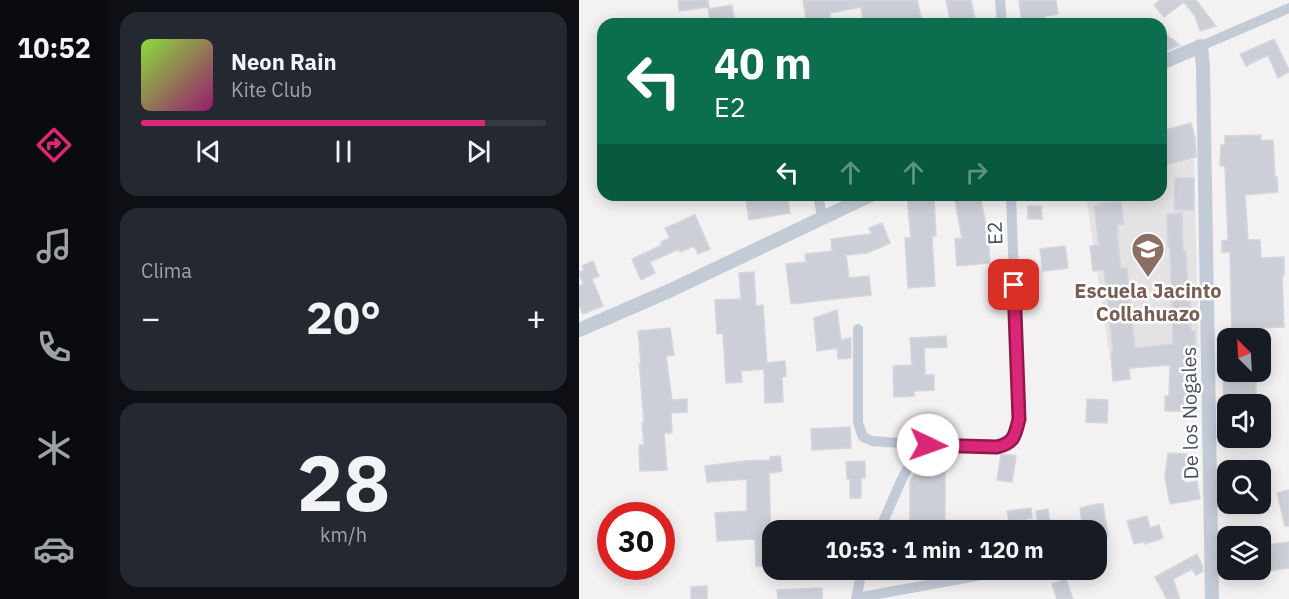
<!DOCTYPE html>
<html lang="es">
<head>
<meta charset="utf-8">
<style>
	body { margin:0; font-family:"IBM Plex Sans",sans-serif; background:#242831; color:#f1f3f6; height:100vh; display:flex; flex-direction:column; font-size:22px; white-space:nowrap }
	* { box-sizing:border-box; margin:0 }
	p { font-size:20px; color:#9ea1a6 }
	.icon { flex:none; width:33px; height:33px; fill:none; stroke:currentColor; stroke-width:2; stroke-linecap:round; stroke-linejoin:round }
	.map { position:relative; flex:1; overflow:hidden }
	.panel { display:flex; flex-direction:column; gap:12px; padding:12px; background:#0d0f14; width:471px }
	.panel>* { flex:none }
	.guide { position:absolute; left:18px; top:18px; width:570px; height:183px; border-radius:18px; box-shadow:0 3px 15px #0003; background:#0b6e4f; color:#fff; overflow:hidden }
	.needle { width:39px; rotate:336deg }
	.buttons { position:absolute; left:638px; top:328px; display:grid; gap:12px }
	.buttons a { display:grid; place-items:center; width:54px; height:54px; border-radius:12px; background:#171b24; box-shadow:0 3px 15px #0003; font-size:30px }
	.speed { position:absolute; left:18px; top:502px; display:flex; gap:12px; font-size:30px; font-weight:700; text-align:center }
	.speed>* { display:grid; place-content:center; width:78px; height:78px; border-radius:50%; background:#171b24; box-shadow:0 3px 15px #0003; line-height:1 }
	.speed .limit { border:9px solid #d22; background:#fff; color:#111 }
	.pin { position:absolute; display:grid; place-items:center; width:51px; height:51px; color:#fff; margin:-26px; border-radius:12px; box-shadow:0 3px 9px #0006 }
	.me { position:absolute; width:66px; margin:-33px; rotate:93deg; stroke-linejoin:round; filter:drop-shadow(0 0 4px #0008) }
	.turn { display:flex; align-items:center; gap:21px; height:126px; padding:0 18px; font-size:27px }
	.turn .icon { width:78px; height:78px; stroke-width:2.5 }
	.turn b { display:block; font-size:42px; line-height:51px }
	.lanes { display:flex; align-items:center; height:57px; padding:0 18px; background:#0003; justify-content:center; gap:30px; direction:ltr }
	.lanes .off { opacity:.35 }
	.big { font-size:45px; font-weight:700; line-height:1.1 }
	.panel .widget { flex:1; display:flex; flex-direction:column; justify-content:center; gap:9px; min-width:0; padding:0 21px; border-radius:18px; background:#242831 }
	.panel .dial { align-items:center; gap:0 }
	.dial b { font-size:78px; line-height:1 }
	.song { display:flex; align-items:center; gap:18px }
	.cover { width:72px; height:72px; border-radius:9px; background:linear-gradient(135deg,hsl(90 70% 55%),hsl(320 70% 35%)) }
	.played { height:6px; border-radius:3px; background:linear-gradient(90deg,#db2777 85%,#363941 85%) }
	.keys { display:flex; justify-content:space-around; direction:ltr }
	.heat { display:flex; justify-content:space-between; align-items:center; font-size:33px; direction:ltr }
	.trip { position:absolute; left:183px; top:520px; width:345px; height:60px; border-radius:18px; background:#171b24; box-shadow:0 3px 15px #0003; font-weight:700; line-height:60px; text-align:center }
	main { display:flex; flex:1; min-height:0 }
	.tab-bar { display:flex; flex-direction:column; width:108px; justify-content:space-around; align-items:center; background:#090b0e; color:#9ea1a6 }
	.tab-bar .icon { width:42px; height:42px }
	.tab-bar .on { color:#db2777 }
	.tab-bar b { font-size:27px; color:#f1f3f6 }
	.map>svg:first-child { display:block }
</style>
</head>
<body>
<main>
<nav class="tab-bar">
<b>10:52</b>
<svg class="icon on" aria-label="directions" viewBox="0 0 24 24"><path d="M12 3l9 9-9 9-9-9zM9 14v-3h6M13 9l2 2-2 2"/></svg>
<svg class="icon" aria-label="music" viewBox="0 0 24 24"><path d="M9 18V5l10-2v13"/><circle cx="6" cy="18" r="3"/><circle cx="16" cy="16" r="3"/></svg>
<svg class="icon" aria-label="phone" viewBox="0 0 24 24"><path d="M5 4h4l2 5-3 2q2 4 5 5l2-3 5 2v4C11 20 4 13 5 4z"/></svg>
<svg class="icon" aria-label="climate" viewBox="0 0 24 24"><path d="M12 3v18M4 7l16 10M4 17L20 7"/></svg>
<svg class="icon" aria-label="car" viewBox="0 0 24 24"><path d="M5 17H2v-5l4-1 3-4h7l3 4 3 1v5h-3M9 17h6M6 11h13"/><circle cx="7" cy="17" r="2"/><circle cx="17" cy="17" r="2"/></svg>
</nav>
<section class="panel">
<div class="widget">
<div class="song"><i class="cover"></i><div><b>Neon Rain</b><p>Kite Club</p></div></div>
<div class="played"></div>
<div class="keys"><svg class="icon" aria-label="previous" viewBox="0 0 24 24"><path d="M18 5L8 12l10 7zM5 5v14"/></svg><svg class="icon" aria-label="pause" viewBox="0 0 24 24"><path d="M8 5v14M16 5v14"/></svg><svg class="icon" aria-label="next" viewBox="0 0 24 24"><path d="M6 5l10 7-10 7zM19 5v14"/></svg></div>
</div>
<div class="widget"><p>Clima</p>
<div class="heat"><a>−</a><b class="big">20°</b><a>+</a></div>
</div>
<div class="widget dial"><b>28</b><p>km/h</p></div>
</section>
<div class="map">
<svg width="710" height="599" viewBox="0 0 710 599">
	<rect width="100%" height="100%" fill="#f3f1f1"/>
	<path fill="#e4e2e3" d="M615,159L620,362L533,371L507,195H582V168Z"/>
	<path fill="#cccfd7" stroke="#d4d6dd" stroke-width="1.5" d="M99,0H129L130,7L100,11Z
		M224,0H338L343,20L323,24H285L282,7L251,13L252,22L241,24H228Z
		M367,0H392L396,18L372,23Z
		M440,0H477L479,14L466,16L467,24H443Z
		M581,0H617L637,26L621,31L616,16L605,2L585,17L575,5Z
		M153,5L156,24H132L129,9Z
		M582,31L601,45L582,53Z
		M695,39L710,70V72L699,78L689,55L667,66L661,54Z
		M612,123L616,138L617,157L582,167V131Z
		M682,135V141L694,140L696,177H698L699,192L666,195L669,240H681L682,258L705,257V276H703L705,327L676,328L677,339H653L651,252H643V241L649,240L646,166H641L642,145H646V136Z
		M596,178H615V210H595Z
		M166,195H208L211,213L170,220Z
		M375,195H401L409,236L411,263L378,266L376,239L383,238Z
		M328,197H339V200L355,199L357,236H353L356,286L329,288L326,238H332Z
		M542,201L545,224L538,225L539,235H538L542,268H548L556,348L594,344L591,247H589L588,214L603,213L604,251H607L609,292H611L612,331H616V365H619L618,402H606L605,411H586V396H590L591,365L550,368L551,379L534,381L532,353L534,352L525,270L514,271L511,246L520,245L515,206H520L519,204Z
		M449,206H462L463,219H449Z
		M116,215L131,249L119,254L115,246L101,252L100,249L71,262L76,273L62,280L53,259L83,245L82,242L91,238L86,228Z
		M303,223L311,243L288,253L267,255L270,278L290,276L292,295L212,304L207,264L227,262L226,254L253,251L252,239L293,234L290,228Z
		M486,246L489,268L464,271L461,249Z
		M14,261L20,276L13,279L24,306L4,314L0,306V286L4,284L0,272L5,270L3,266Z
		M175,272L177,306L184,305L188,363L206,361L207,376L203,377L204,402L186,403L185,369L162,371L163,382L147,383L144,333L138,334L136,300L162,299L160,273Z
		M258,310L262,340L272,338V358L259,359L258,348L238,351L235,318Z
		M91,328L95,355L87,356L93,400L108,399V412L92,413L93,433H85L88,470L61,471L60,445H65L63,423H65L61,372L60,364H62L59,331Z
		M367,336L368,347L345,348L346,375H355V390L335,391V396L315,397L314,366L333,365L331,338Z
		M677,378V405H645L644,379Z
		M508,399L529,400L528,423L507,422Z
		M271,427L272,448L233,450L232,429Z
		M589,453L608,454L605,483L618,481L621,499L591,504L586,477Z
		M422,454L437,456L433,482L418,480Z
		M201,456L203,471L190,473L192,543H189L190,566H177L176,539L138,541L136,513L168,511V479L128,482L126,466L167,461L191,460V457Z
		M347,458H366V522H331V480Z
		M286,461V478H282V498H271V479H268L267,462Z
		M710,490V526H706L698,493Z
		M518,504H524L529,536L518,537V531H504L501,508Z
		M452,508L453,518L430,522L428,511Z
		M469,509L472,530L460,531L457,511Z
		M568,516L571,528L580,525L584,538L566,544L565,542L555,544L548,521Z
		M710,542V568L681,572V546Z
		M618,554L623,565L624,571L617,575L613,569L594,579L601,599H588L576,577Z
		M487,579L494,599H478L473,584Z
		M128,586V599H112V587Z
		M243,588V599H199L198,590Z"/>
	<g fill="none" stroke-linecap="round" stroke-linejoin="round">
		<path stroke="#c3cbd7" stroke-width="10" d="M421,0L423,24
			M622,46L710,8
			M239,195L243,217
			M279,329V423L284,437L293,441L321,443L339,449
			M300,531L322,481L339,449L344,446L349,445L418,447C435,443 436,436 440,419L432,195
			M277,598L431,570
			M277,599L283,570"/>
		<path stroke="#c3cbd7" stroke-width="14" d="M582,63L622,46L624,67L633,599
			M0,330L90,291L292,195"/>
	</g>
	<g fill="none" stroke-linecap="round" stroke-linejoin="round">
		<defs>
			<path id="route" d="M349,445L418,447C435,443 436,436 440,419L435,285"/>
		</defs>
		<use href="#route" stroke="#8e194d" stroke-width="15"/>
		<use href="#route" stroke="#db2777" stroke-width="10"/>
	</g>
	<defs>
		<symbol id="school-pin" viewBox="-11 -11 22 30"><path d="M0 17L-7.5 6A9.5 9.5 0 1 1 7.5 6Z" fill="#8d6e63" stroke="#fff"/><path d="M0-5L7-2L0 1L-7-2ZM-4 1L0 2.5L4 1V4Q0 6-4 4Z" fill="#fff"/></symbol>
	</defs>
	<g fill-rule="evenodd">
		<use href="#school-pin" x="550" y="230" width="38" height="52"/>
	</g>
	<g text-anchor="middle" stroke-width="5" stroke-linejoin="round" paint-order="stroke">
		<g font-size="20" fill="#475160" stroke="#fff">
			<text transform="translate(416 233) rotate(-92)" y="7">E2</text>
			<text transform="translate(611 413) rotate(-91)" y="7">De los Nogales</text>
		</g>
		<g font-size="20" font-weight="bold" fill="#785e54" stroke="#fff">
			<text x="569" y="298">Escuela Jacinto<tspan x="569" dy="23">Collahuazo</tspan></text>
		</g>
	</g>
</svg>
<div class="buttons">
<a><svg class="needle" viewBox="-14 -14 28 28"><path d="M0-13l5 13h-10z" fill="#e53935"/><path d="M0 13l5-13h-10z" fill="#9ea1a6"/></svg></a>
<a><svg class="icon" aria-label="sound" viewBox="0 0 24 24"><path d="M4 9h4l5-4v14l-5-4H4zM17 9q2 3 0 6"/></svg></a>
<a><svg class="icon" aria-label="search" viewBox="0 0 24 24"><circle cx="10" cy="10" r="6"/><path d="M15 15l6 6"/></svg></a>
<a><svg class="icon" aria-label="layers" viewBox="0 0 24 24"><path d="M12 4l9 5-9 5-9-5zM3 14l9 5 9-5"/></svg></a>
</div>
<div class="speed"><div class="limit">30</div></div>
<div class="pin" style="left:435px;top:285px;background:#d93025"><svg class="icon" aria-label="arrive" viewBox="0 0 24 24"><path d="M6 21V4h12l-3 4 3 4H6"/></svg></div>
<svg class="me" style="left:349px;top:445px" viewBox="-20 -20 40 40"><circle r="19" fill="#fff"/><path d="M0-13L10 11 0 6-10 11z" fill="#db2777"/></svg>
<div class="trip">10:53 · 1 min · 120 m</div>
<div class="guide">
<div class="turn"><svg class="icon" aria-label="left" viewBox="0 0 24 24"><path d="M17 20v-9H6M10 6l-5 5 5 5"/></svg><div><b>40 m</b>E2</div></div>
<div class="lanes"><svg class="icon" aria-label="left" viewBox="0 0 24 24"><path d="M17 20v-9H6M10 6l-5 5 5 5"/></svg><svg class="icon off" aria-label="ahead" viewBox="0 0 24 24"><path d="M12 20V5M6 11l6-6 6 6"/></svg><svg class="icon off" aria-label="ahead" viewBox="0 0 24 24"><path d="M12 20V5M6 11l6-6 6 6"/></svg><svg class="icon off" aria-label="right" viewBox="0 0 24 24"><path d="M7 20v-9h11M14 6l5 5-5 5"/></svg></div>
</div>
</div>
</main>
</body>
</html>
